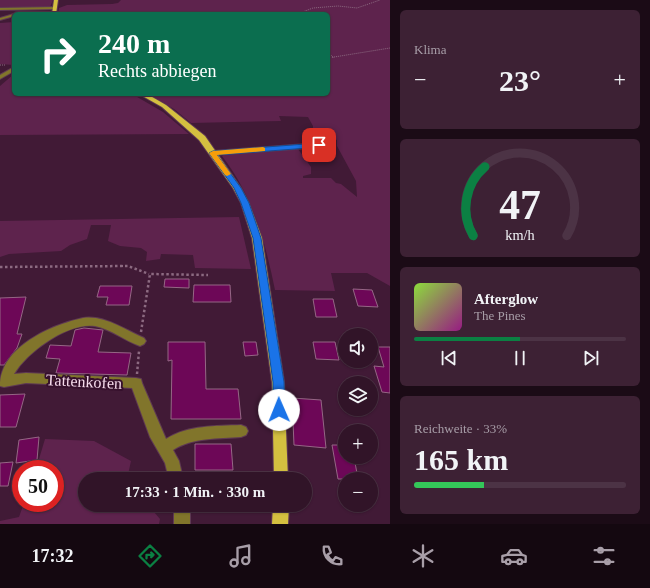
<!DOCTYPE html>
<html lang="de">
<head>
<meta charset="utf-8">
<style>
	body { margin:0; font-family:"Times New Roman",serif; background:#3d2134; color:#f1f3f6; height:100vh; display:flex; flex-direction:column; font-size:15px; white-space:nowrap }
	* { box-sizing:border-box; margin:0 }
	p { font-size:13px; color:#a89ea8 }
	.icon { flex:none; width:22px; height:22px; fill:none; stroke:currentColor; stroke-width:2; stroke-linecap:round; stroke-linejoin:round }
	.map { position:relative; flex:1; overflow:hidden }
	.panel { display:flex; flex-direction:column; gap:10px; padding:10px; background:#1b0b16; width:260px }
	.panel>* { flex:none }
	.hud { position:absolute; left:12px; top:12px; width:318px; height:84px; border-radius:6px; box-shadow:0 1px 3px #0004,0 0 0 1px #4c3345; background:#0b6e4f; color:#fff; overflow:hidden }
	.tools { position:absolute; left:338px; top:328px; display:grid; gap:8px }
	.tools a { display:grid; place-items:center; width:40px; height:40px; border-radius:50%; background:#311428; box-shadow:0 1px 3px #0004,0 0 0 1px #4c3345; font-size:20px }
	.speed { position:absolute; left:12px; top:460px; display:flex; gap:8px; font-size:20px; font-weight:700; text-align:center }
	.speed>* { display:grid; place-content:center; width:52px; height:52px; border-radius:50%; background:#311428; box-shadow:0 1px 3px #0004,0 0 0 1px #4c3345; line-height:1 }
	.speed .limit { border:6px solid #d22; background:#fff; color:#111 }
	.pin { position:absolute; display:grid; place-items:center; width:34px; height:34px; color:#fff; margin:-17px; border-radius:8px; box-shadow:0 2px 6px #0006 }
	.me { position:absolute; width:44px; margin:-22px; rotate:359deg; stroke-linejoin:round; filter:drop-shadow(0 0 3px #0008) }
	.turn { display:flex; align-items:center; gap:14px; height:84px; padding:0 20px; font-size:18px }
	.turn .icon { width:52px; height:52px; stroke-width:2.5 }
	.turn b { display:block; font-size:28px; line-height:34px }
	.big { font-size:30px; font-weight:700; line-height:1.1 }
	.panel .tile { flex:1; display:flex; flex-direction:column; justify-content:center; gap:6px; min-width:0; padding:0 14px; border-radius:6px; background:#3d2134 }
	.panel .dial { align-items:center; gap:0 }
	.dial svg { height:104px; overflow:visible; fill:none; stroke:#4c3345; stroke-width:7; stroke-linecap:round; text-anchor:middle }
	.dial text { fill:#f1f3f6; stroke:none }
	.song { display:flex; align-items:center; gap:12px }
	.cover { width:48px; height:48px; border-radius:6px; background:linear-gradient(135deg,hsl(90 70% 55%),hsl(310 70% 35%)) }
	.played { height:4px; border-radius:2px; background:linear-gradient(90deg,#0b8043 50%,#4c3345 50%) }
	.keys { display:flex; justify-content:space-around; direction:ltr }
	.heat { display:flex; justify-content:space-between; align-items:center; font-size:22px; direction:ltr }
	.charge { height:6px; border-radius:3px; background:linear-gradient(90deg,#34c759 33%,#4c3345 0) }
	.trip { position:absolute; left:78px; top:472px; width:234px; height:40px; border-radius:20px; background:#311428; box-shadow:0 1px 3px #0004,0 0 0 1px #4c3345; font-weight:700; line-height:40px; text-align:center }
	.tabs { display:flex; height:64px; justify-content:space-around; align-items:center; background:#140810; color:#a89ea8 }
	.tabs .icon { width:28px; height:28px }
	.tabs .selected { color:#0b8043 }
	.tabs b { font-size:18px; color:#f1f3f6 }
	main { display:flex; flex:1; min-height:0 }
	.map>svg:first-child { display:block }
</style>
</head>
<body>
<main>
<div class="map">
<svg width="390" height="524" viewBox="0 0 390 524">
	<rect width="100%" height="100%" fill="#411a36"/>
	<path fill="#5e234d" d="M0,0H53L50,7L0,9Z
		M121,0H390V286L367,273H331L335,291L275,290C265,241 253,196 222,156L226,153L298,149L311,167V174L303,176V178H331L336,183L341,184L357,197L356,181L337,146V140C329,137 322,139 313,136V126L308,117L279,116L281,121L191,123L174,109L148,94H328V14H58L59,8L67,5L112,4L118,3Z
		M14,22V65L0,64V23Z
		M14,74V94H132L163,112L189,134L0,135V86Z
		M239,217L251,269L195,268L193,255L161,254L160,259L146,261L147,252L141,248L120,246L108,241L111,225H91L87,239L70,245L61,251L9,254L0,257V221Z
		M45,439L94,441L131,461L127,479H85V505H148L160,519L159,524H0V521L19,517L24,503H55V469H36Z"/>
	<path fill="#6d0757" stroke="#956785" d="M322,150L328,160L314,161L309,151Z
		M165,279H189V288L164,287Z
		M194,285H230L231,302H193Z
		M100,286H132L129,305H106L108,297H97Z
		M353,289L372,290L378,307L358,306Z
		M26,297L17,334H22L17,348L4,365H0V298Z
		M313,299H333L337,317H316Z
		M84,328L103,330L98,352L131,353L127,375L56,373L60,359L46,358L50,345L71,346L75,330Z
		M168,342H205L206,389H238L241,419H171L172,360L168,361Z
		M243,342H256L258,355L245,356Z
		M313,342H335L339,360L316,359Z
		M378,347H390V393L382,392L374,366L384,367Z
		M25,394L16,427H0V395Z
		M292,398L321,400L326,448L294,445Z
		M39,437L37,460L16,463L19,440Z
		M195,444H231L233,470H195Z
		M332,445H345V457H354L358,479H338Z
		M13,462L8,486H0V463Z"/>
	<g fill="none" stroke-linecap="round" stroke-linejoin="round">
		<defs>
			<path id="minor" d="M56,7L55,9L0,10V8Z
				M14,14V16L0,20V18Z
				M14,67V71L0,79V75Z
				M319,143H322V147L213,155L209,153L213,151Z
				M83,318C105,315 125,330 144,338L146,341L144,344L140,346C125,341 111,329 95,326C68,322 27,352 14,374L26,373L136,378L141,379L142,383L166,439C188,425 216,426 241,425L246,427L248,431L246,435L241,437C218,439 193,437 173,450L179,461L183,479H169L165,463L150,437L132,388L26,383L4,387L0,386C0,347 51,325 83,318Z
				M174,505H190V524H174Z"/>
			<path id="major" d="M54,0H58L56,14H52Z
				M139,94H147L166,105L205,136L241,188L249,203L262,238L284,382L288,479H274L272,382L252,238L241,203L233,188L199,140L162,107Z
				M273,505H289L288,524H272Z"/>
		</defs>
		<use href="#minor" stroke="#5e3953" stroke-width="2"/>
		<use href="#major" stroke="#5e3953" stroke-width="2"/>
		<path stroke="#8c6a81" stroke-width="1" stroke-dasharray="1 1" stroke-linecap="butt" d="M297,14L313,8L338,6L357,8L380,0
			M328,52L334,58
			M328,58L390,48
			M0,65H5"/>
		<path stroke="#8c6a81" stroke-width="2" stroke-dasharray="2 2" stroke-linecap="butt" d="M121,266H128"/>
		<path stroke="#8c6a81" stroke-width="2.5" stroke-dasharray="2.5 2.5" stroke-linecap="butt" d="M0,267L128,266L149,274
			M141,332L150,274L208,275
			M137,374L139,351"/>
		<use href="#minor" fill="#81752b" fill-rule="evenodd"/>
		<use href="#major" fill="#d4c040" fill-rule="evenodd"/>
	</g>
	<path fill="#1a73e8" stroke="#114b97" d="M319,143L321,144V147L217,155L241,188L249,203L261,238L284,382L285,410L284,413L279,415L275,413L273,410V382L253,238L241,203L234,188L209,153L213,151Z"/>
	<path fill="#f59e0b" d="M263,147L265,148V151L217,155L231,174L227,176L225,175L209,153L213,151Z"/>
	<g text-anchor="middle" stroke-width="4" stroke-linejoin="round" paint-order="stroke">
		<g font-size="16" fill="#f5daeb" stroke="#36102c">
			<text transform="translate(84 381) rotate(3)" y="6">Tattenkofen</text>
		</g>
	</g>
</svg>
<div class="tools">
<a><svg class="icon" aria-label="sound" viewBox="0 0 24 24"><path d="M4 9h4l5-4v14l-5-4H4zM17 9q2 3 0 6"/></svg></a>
<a><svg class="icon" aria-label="layers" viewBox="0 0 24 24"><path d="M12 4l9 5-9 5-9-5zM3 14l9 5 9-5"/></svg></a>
<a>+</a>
<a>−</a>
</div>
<div class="speed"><div class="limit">50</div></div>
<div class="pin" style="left:319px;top:145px;background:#d93025"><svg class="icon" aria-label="arrive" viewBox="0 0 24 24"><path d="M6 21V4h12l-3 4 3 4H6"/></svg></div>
<svg class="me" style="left:279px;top:410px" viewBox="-20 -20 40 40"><circle r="19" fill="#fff"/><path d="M0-13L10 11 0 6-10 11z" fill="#1a73e8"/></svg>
<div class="trip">17:33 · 1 Min. · 330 m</div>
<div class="hud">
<div class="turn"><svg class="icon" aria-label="right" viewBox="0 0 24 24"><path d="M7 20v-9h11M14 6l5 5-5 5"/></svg><div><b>240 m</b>Rechts abbiegen</div></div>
</div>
</div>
<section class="panel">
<div class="tile"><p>Klima</p>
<div class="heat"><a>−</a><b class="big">23°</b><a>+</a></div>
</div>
<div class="tile dial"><svg viewBox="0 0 100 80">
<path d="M14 69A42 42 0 1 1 86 69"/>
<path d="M14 69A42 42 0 0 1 23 16" stroke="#0b8043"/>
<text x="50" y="56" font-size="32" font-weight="700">47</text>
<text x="50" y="72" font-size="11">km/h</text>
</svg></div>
<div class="tile">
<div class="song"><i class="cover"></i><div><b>Afterglow</b><p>The Pines</p></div></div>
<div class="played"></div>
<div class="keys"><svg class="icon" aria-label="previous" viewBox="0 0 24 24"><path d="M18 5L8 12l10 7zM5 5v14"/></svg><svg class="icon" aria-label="pause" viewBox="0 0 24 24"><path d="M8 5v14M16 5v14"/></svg><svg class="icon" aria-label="next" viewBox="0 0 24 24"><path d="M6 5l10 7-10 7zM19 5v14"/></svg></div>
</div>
<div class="tile"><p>Reichweite · 33%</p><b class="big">165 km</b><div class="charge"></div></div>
</section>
</main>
<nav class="tabs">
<b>17:32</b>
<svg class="icon selected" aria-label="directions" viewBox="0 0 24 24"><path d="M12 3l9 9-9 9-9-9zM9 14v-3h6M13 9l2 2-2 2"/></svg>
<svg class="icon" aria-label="music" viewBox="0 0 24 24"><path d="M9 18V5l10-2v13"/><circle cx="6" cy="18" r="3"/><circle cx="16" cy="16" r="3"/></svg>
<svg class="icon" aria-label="phone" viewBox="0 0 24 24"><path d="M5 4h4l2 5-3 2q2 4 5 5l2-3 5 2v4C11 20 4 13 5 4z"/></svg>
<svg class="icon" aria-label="climate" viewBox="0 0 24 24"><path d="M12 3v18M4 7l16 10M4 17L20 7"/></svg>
<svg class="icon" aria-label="car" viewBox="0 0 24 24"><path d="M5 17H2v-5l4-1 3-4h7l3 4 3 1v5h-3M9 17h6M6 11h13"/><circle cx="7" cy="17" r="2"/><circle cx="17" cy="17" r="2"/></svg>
<svg class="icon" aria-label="filters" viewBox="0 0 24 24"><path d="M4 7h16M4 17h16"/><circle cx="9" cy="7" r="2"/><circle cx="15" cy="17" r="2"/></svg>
</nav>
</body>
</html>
